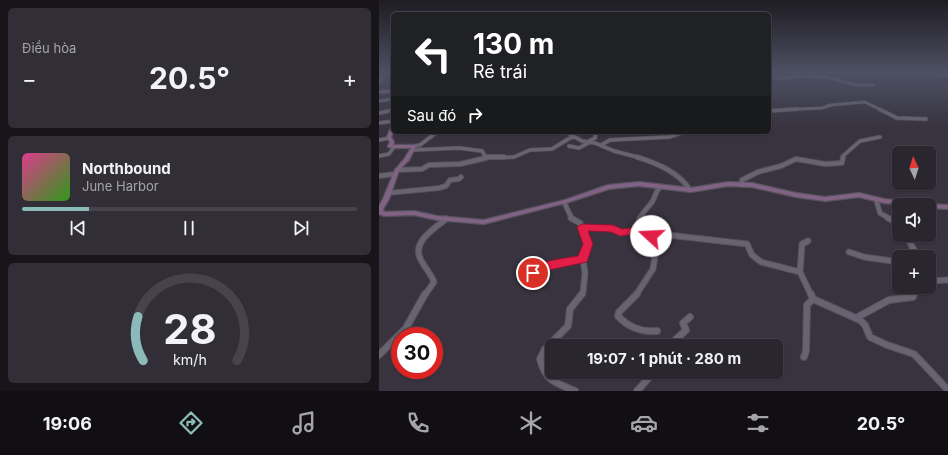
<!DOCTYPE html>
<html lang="vi">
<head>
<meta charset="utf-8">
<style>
	body { margin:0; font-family:Inter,sans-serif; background:#322e37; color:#f1f3f6; height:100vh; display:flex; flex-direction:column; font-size:15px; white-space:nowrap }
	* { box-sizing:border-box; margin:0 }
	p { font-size:13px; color:#a5a5aa }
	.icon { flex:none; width:22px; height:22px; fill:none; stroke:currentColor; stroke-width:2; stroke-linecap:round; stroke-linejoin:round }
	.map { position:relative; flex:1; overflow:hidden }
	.sheet { display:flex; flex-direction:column; gap:8px; padding:8px; background:#17151a; width:379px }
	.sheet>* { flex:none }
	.banner { position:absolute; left:12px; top:12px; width:380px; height:122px; border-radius:6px; box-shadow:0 1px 3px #0004,0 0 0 1px #46434b; background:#202124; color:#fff; overflow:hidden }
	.needle { width:26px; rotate:356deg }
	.fabs { position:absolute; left:513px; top:146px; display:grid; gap:8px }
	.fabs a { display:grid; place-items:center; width:44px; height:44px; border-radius:6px; background:#2a262f; box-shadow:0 1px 3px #0004,0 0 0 1px #46434b; font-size:20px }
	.speed { position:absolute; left:12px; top:327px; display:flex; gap:8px; font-size:20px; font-weight:700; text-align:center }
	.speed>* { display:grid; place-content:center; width:52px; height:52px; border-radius:50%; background:#2a262f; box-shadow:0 1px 3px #0004,0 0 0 1px #46434b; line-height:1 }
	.speed .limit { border:6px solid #d22; background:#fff; color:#111 }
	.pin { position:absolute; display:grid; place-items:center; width:34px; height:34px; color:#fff; margin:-17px; border:2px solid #fff; border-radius:50%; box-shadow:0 1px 4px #0007 }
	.me { position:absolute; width:44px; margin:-22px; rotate:290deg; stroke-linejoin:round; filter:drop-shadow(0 0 3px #0008) }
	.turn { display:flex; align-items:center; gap:14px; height:84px; padding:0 16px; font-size:18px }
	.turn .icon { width:52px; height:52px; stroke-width:2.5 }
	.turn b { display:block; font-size:28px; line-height:34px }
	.then { display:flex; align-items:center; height:38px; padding:0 16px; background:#0003; gap:8px; font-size:15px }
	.big { font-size:30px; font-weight:700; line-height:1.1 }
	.sheet .widget { flex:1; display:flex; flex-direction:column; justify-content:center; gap:6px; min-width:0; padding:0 14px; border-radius:6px; background:#322e37 }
	.sheet .dial { align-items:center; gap:0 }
	.dial svg { height:104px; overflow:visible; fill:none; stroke:#46434b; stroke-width:7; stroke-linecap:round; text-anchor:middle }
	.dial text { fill:#f1f3f6; stroke:none }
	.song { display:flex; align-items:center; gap:12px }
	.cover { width:48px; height:48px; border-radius:6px; background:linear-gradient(135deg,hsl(330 70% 55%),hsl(110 70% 35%)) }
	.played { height:4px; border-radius:2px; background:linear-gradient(90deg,#8bbbb9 20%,#46434b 20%) }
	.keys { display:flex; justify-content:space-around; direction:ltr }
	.heat { display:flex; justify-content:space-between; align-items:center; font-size:22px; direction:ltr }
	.trip { position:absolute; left:166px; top:339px; width:238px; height:40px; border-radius:6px; background:#2a262f; box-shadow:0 1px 3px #0004,0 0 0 1px #46434b; font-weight:700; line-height:40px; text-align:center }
	.tabs { display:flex; height:64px; justify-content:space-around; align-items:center; background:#110f13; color:#a5a5aa }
	.tabs .icon { width:28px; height:28px }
	.tabs .selected { color:#8bbbb9 }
	.tabs b { font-size:18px; color:#f1f3f6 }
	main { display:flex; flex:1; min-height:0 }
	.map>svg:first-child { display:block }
</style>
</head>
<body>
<main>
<section class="sheet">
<div class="widget"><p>Điều hòa</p>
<div class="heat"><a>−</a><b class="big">20.5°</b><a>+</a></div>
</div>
<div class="widget">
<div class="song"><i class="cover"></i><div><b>Northbound</b><p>June Harbor</p></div></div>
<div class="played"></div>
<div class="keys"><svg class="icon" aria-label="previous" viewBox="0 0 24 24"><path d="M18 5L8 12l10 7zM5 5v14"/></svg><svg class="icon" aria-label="pause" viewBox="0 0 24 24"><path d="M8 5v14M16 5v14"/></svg><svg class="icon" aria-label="next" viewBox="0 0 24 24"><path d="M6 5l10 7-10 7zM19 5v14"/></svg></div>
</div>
<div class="widget dial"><svg viewBox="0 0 100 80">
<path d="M14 69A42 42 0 1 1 86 69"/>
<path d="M14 69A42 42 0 0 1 10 35" stroke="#8bbbb9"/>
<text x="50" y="56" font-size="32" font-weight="700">28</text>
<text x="50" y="72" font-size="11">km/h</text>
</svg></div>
</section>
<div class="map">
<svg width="569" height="391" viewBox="0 0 569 391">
	<rect width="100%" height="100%" fill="#38333f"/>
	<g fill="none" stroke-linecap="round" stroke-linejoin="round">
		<defs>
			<path id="street-far4" d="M543,72L569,76
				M417,76L446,77L478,85H494
				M390,78H410L420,75V72
				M0,101L14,99
				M12,110H14
				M400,110L443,108L452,105L486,102L502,110"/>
			<path id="street-far3" d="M500,109L518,118L547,119
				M390,111L418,109
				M0,113L14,110
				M0,123L14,121
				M81,132H88
				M187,132L203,141L216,143L235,151L262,158
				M0,140L11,138
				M210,141L216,138L217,132
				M222,145L231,140L290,137L305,132
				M35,146L41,145L58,132
				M190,146L200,148L211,142
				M33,150L80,148L103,151L107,158L135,157L151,150L173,149L191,138L196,137
				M0,156L10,154L15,147
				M105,158H107
				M464,158V156L481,141L501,137"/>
			<path id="street-far2" d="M107,157H125
				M258,157C277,163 300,172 311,190
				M18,170L43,169L50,165L81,164L107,158
				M0,176L16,174
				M363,185V180L379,172L402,166L417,159L446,164L463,163L464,157
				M9,193L60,188L67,186L71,180L80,179L82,177
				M497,199L501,213L511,219
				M185,202L193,219
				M261,219C263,212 269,208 273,202C277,196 275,194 281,187"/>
			<path id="street-far1" d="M192,218L201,223L209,244L204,259L206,273L204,293L202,295
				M509,218L520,224
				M203,227L234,229L241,233L261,230L289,235L368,244L373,255L382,262L421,272L432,295
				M257,230L261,218
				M527,235L535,250L526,254L527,257
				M470,252L485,257L520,262
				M421,272L423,244L429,241
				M148,277C165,265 184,263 204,259
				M550,281L569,280
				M46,295L55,282C52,274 46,268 42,260C32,242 55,229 67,219
				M257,295L274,269L277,250L272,232
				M535,295L539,287"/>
			<path id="street" d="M258,294L240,312L239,316C250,328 262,332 278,331
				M432,294L434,299L481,320L486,325L491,337L508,345L535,354L569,390
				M477,318L510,300L534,297L535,294
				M290,346L307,330L304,323L311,317
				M0,355L27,328L46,294
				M425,357L427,351L428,305L434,299
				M196,391C176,382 167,382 161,359L166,349L189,326L191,309L203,294
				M258,391L275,372"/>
			<path id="secondary" d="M6,72H8L1,83H0V80Z
				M14,90V92L0,93V91Z
				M13,125H14V132L12,137L15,142L14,145H35L37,146L30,160L20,170L10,199L4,209L5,212L35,211L58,216L105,220L186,200L229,185L260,182L312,188L349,182L373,183L417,193L446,197L480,193L505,199L542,203L545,205H526L505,203L480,197L446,201L417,197L373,187L349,186L312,192L260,186L230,189L190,202L105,224L58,220L35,215L5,216L0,214V206L4,199L16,170L26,158L32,148H15L9,147V146L11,142L8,137Z
				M550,204L569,205V209L550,208V205H548Z"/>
		</defs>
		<use href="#street-far4" stroke="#56525c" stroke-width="3.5"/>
		<use href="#street-far3" stroke="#56525c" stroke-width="4.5"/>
		<use href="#street-far2" stroke="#56525c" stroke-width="6"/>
		<use href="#street-far1" stroke="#56525c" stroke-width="7"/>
		<use href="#street" stroke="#56525c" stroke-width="8"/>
		<use href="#secondary" stroke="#56525c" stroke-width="2.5"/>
		<use href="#street-far4" stroke="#686370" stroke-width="2.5"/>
		<use href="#street-far3" stroke="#686370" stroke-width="3"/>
		<use href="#street-far2" stroke="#686370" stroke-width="4"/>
		<use href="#street-far1" stroke="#686370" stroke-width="5"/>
		<use href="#street" stroke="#686370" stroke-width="6"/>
		<use href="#secondary" fill="#816285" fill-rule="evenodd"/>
	</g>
	<linearGradient id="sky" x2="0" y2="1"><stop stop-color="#1f1c23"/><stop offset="0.57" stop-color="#4d5063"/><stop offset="1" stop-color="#4d5063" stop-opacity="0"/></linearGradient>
	<rect width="569" height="127" fill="url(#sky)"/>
	<path fill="#e11d48" stroke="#92132f" d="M203,224L234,225L243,229L261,227L275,229L278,236L276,239H269L267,234L261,233L241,236L232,232L209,231L214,244L208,262L170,270L154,277L150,276L148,273C154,261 187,258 199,256L204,244L198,227Z"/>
</svg>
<div class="fabs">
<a><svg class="needle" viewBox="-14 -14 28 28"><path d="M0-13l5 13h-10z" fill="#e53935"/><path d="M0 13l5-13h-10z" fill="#a5a5aa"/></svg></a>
<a><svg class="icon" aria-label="sound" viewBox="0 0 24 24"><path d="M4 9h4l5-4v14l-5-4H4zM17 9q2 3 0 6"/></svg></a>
<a>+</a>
</div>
<div class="speed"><div class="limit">30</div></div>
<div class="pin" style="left:154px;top:273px;background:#d93025"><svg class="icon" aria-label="arrive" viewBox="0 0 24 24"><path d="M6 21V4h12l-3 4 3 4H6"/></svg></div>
<svg class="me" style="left:272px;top:236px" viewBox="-20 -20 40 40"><circle r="19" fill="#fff"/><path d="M0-13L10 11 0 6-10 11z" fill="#e11d48"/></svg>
<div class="trip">19:07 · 1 phút · 280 m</div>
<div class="banner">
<div class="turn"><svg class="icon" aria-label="left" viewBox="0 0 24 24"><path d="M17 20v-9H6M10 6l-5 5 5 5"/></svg><div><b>130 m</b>Rẽ trái</div></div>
<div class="then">Sau đó<svg class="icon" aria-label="right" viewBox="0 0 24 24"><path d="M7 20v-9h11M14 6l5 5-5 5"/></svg></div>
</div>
</div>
</main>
<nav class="tabs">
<b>19:06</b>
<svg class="icon selected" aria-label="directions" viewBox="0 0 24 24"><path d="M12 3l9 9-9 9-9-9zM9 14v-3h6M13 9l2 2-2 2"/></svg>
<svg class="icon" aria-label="music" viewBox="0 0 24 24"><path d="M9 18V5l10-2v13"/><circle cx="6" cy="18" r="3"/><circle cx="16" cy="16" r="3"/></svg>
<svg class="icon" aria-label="phone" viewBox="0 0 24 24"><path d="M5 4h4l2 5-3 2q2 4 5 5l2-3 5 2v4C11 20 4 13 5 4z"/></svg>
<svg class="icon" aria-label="climate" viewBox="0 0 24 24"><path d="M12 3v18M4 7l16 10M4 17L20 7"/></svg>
<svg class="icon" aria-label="car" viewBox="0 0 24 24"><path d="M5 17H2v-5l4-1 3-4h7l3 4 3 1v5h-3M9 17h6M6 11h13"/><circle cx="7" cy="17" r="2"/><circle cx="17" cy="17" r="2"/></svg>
<svg class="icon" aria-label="filters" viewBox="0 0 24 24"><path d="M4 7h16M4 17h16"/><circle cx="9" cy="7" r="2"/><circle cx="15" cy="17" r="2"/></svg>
<b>20.5°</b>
</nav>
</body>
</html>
